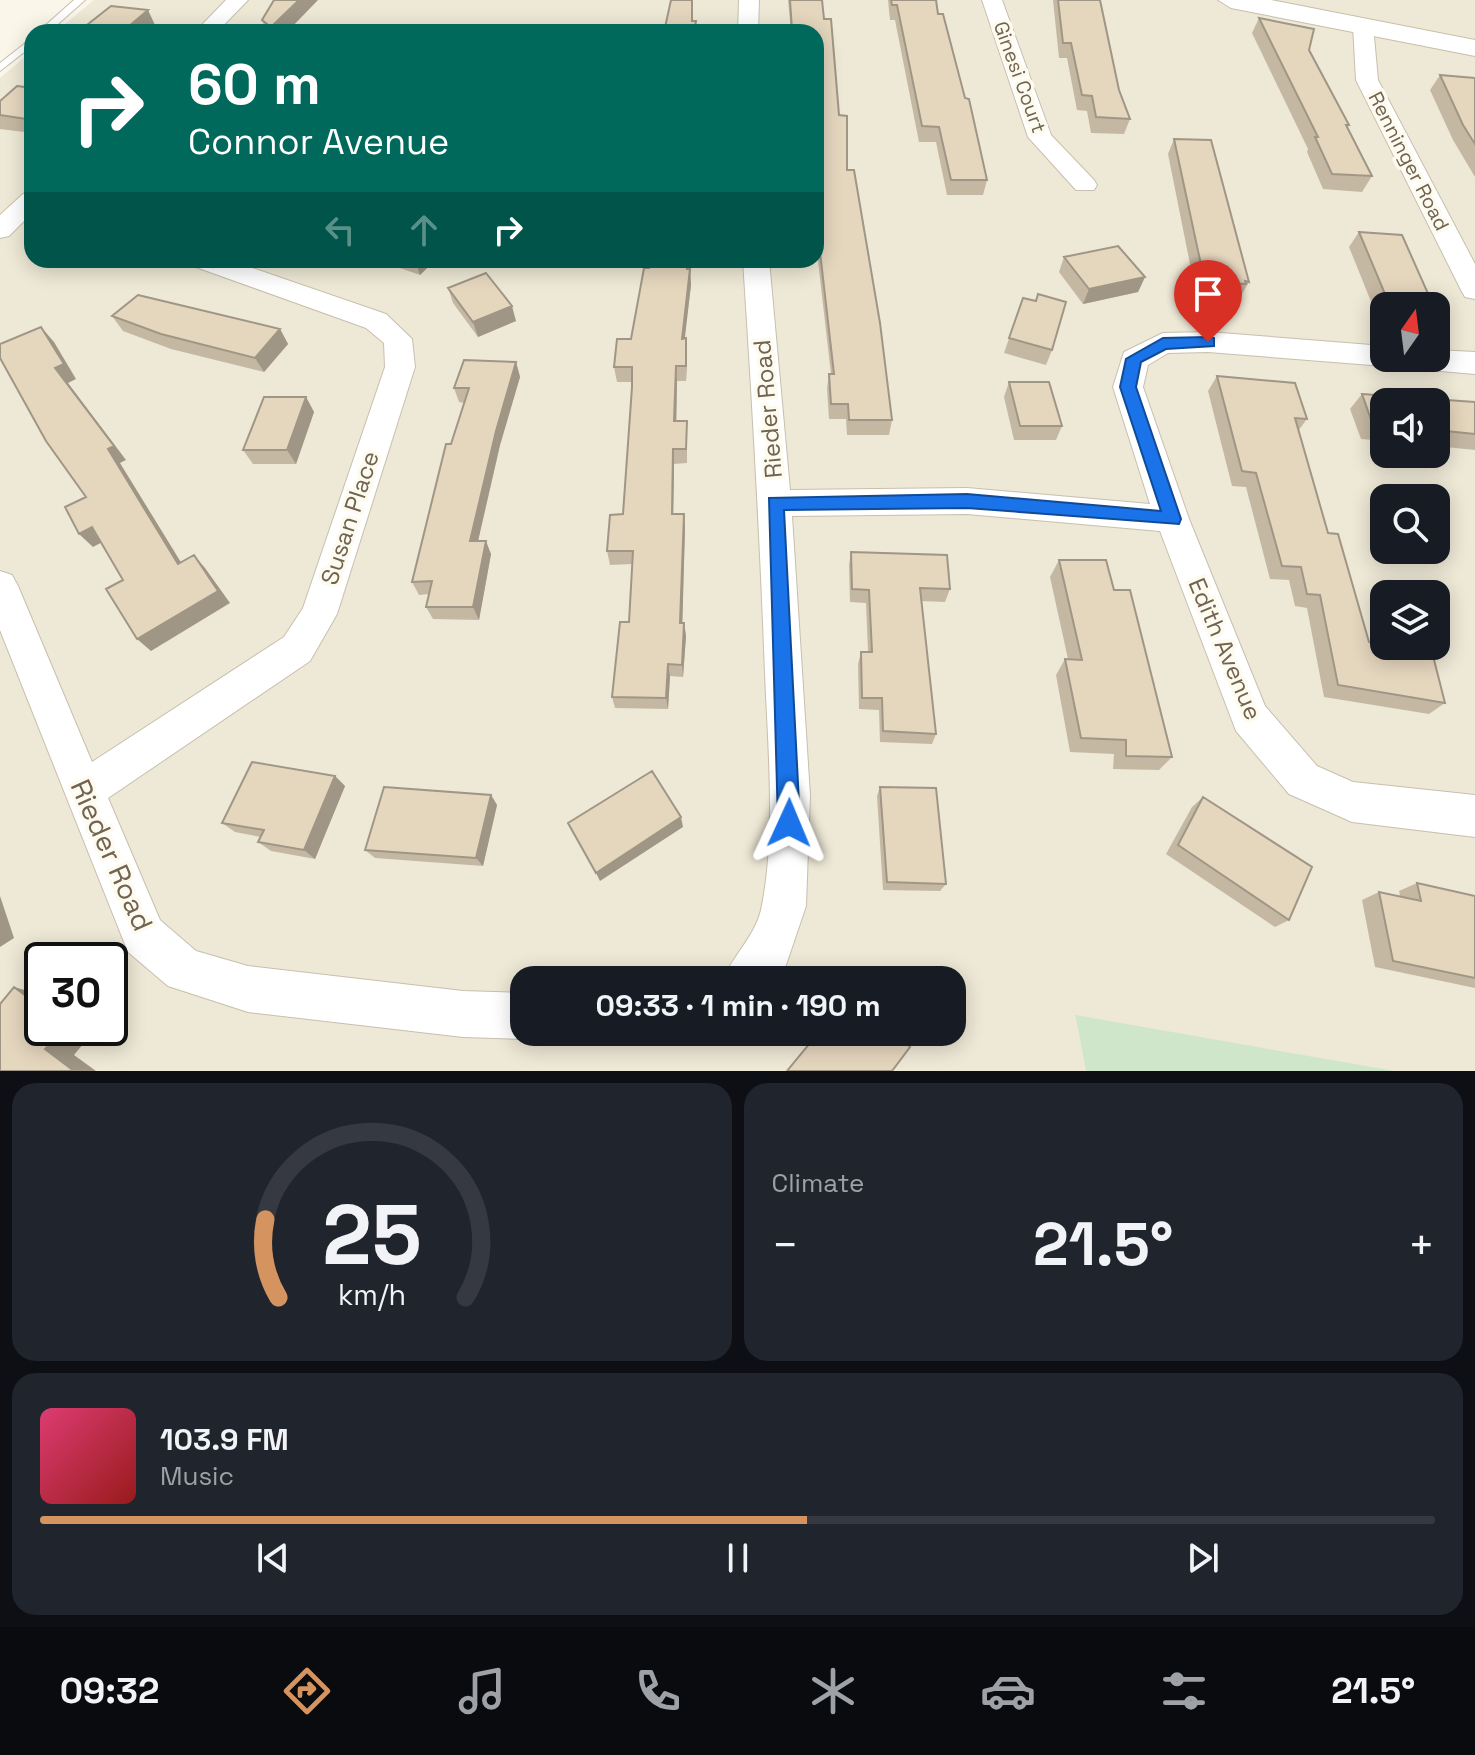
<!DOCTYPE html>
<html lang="en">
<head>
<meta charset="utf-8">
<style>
	body { margin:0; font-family:"Space Grotesk",sans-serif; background:#20242c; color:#f1f3f6; height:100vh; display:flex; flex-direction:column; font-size:30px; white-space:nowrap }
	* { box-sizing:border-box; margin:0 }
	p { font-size:26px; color:#9ea1a6 }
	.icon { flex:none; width:44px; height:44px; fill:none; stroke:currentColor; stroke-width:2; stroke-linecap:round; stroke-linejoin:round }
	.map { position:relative; height:1071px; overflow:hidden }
	.panel { display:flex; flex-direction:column; gap:12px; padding:12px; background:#0d0f14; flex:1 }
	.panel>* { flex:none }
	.top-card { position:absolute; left:24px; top:24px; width:800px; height:244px; border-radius:24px; box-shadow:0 4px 20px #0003; background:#00695c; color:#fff; overflow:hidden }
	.needle { width:52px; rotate:14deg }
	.buttons { position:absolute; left:1370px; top:292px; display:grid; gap:16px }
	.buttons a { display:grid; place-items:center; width:80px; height:80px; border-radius:16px; background:#171b24; box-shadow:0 4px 20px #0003; font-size:40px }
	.speed { position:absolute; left:24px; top:942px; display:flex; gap:16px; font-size:40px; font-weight:700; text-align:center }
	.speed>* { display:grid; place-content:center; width:104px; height:104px; border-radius:50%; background:#171b24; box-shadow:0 4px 20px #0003; line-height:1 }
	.speed .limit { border:4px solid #111; border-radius:12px; background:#fff; color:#111 }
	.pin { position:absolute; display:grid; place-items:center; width:68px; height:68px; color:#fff; margin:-82px -34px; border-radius:50% 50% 50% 0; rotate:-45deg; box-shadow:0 0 8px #0007 }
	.pin .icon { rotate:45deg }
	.me { position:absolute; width:88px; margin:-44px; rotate:1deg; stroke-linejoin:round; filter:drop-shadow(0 0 6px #0008) }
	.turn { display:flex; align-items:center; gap:28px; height:168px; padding:0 32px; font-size:36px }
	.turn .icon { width:104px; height:104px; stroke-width:2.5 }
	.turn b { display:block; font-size:56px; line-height:68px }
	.lanes { display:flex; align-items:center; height:76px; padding:0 32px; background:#0003; justify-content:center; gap:40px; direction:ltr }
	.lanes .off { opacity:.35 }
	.big { font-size:60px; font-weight:600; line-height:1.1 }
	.panel .tile { flex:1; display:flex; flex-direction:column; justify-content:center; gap:12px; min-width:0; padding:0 28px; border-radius:24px; background:#20242c }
	.panel .dial { align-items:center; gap:0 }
	.dial svg { height:208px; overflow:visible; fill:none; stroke:#363941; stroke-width:7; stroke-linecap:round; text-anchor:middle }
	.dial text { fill:#f1f3f6; stroke:none }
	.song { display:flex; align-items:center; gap:24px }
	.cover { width:96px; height:96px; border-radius:12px; background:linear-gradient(135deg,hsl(340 70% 55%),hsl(0 70% 35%)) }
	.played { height:8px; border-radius:4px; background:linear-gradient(90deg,#d4935f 55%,#363941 55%) }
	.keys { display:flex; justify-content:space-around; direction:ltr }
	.heat { display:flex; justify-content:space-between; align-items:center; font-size:44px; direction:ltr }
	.panel .tiles { flex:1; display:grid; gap:12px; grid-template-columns:1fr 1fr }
	.tile:last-child { grid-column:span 2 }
	.trip { position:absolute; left:510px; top:966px; width:456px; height:80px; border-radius:24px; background:#171b24; box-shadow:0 4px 20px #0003; font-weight:600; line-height:80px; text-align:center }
	.menu { display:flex; height:128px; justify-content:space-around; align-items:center; background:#090b0e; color:#9ea1a6 }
	.menu .icon { width:56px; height:56px }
	.menu .current { color:#d4935f }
	.menu b { font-size:36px; color:#f1f3f6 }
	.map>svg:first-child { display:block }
</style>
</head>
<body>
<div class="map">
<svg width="1475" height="1071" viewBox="0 0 1475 1071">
	<rect width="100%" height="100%" fill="#faf7ea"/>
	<path fill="#eee8d6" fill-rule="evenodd" d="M94,0H1475V1071H1394L1075,1016L1086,1071H0V78L32,51V260H816V32H55ZM1384,306H1436V358H1384ZM1384,402H1436V454H1384ZM1384,498H1436V550H1384ZM1384,594H1436V646H1384ZM42,960H110V1028H42ZM524,980H952V1032H524Z"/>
	<path fill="#cfe6ca" d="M1075,1015L1395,1071H1086Z"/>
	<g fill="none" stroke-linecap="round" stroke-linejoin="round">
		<defs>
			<path id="lane" d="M74,0H85L49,32H38Z
				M32,38V46L0,71V63Z"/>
			<path id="street" d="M226,0H248L217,32H195Z
				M739,0H759L758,32H738Z
				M982,0H1002L1051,135L1094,180L1097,185L1094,190H1076L1028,137Z
				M1363,20L1373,26L1378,80L1475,264V299L1465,297L1461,290L1356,80L1353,26Z
				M32,191V213L9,236L0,238V215L23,194Z
				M189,260H229L386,314L412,339L415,367L337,614L310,661L108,798L160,920L196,951L248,966L463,991L524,993V1032H540L524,1039L463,1037L248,1012L168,986L128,952L0,630V571L12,575L18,586L92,762L284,637L303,608L385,367L384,343L366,328L193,266Z
				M743,260H769L790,490L967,488L1150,504L1113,387L1124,352L1163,333L1208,332L1384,346V358H1436V350L1475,352V374L1407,368L1395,362L1384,366L1208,352L1168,353L1148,365L1143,387L1189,519L1265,706L1317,766L1353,782L1475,795V837L1352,822L1289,794L1236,731L1160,531L967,514L792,516L810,795L806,906L786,965L774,980H723C734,953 757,935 762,905C776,833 768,747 765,674C760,536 752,398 743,260Z"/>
			<path id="secondary" d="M1218,0H1271L1475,40V56L1231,8Z"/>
		</defs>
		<use href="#lane" stroke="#c8bfae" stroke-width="2"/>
		<use href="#street" stroke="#c8bfae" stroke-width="2"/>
		<use href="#secondary" stroke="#c8beaa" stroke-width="2"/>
		<use href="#lane" fill="#fff" fill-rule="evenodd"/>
		<use href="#street" fill="#fff" fill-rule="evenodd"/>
		<use href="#secondary" fill="#fff" fill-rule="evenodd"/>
	</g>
	<path fill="#c5b8a3" d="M788,0H822L847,170L892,420L889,435H847L846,419H829L827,388L829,374H831L816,244V32H791Z
		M888,0H936L938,14L987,180L983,195H947L936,142H919L895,20H890Z
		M1053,0H1100L1119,90L1130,119L1124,134L1091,133L1087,111L1077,110L1067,58H1059Z
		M1259,18L1309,50L1349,125L1348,127L1372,176L1362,192L1323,189L1307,152L1308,149L1252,33Z
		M262,20L287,32H267Z
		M1440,75L1475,78V177L1453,140L1430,90Z
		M32,88V133L0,129V101Z
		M1174,139L1249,282L1240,297H1239L1237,299L1201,297L1199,289H1195L1168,154Z
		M1359,232L1430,298L1424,306H1384V310L1374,309L1349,247Z
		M1064,257L1145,277L1138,292L1083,304L1059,272Z
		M377,260H435L420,275Z
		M688,260V269H690L691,285L684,339L687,353L686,381H677L676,421H687V463L674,464L673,514H684L685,528L682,623H684L686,636L683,677L670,676L668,709L615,708L612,697L629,622L632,564L610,565L607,551L623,514L632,382H617L614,367L631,339L649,268Z
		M448,288L516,321L478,337L453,303Z
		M1023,298L1052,350L1046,365L1004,353Z
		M112,316L280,329L288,344L264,372L171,349L123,331Z
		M516,362L520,377L500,445L478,541L491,554L479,620L433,619L426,607L429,594L419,595L412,582L451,444L464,403L459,402L454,388Z
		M1217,376L1307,419L1298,431L1328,533L1369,642L1445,703L1429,714L1324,697L1307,608L1295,606L1289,580L1270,579L1246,487L1232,486L1208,391Z
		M1009,382L1062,426L1056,440H1014L1004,397Z
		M1362,394L1475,402V450L1436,446V402H1384V441L1361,439L1350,409Z
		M306,397L314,412L296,464H253L243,450Z
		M851,552L950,589L945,602L921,601L936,734L932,744L880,742L879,710L859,709L858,664L861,652H868L866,603L850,602L849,565Z
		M1059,560L1114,590L1172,757L1159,770L1113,769L1114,754L1070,752L1056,675L1065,659H1068L1050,577Z
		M335,776L345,786L315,859L271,851L258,842L261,837L235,832L222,823Z
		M880,787L946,884L940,891L883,890L877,796Z
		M491,795L497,805L483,866L375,858L365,850Z
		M1203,797L1289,920L1275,927L1166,854L1192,807Z
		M1417,883L1475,896V988L1375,967L1362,900L1379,892L1400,896L1399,891Z"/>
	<path fill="#a09685" d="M299,0H318L287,32H273L271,27Z
		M148,10L155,25L147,32H122Z
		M32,113V127L26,119Z
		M415,260H435L420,275Z
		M690,269L691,285L683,354L682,339Z
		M1145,277L1138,292L1083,304L1089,289Z
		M512,306L516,321L478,337L473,322Z
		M41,327L54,342L76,379L68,383L126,460L120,463L190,577L178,564L55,368Z
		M280,329L288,344L264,372L255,358Z
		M686,338L687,353L686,381Z
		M516,362L520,377L500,445L475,554L470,541L496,431Z
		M676,366L677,381L676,436L674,421Z
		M306,397L314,412L296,464L287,450Z
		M673,449L674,464L673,528L672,514Z
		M684,514L685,528L682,636L680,623Z
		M92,527L106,540L93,547L79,534Z
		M486,541L491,554L479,620L473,607Z
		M194,555L205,568L230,603L151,651L137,639Z
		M684,623L686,636L683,677L682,665Z
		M668,664L670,676L668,709L666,698Z
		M335,776L345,786L315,859L304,850Z
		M491,795L497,805L483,866L476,858Z
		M681,817L683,827L600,881L596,873Z
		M0,896L14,938L0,947Z
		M14,987L42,995V1008Z
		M64,1028H87L93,1032L74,1055L96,1071H74L45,1049Z"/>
	<path fill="#e5d6be" stroke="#a09685" stroke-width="2" d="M274,0H299L271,27L262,20Z
		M671,0H692V21H696L694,32H664Z
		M790,0H822L824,19H831L839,115L847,116V170H854L880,323L892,420H849L848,404H831L829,374H834L816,217V32L792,30Z
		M891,0H936L938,14H943L965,98L969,99L987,180H951L939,127L922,126L897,5H892Z
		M1058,0H1100L1119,90L1130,119L1096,117L1092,96L1082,95L1071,43H1063Z
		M111,6L148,10L122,32H78Z
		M1259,18L1314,29L1309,50L1349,125H1346L1372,176L1332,174L1315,137H1318Z
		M1440,75L1475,78V144L1463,125Z
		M17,86L32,88V113L26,119L0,115V101Z
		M1174,139L1211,140L1249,282L1245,281L1246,284L1209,282L1207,274H1203Z
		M1359,232L1402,235L1430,298L1385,294Z
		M1118,246L1145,277L1089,289L1064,257Z
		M649,260H687V269H690L682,339L686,338V366H676L674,421H687L686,449H673L672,514H684L680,623H684L682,665L668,664L666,698L612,697L620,622H629L633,551H607L610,515L623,514L632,387V367H614L617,339H631L644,268H649Z
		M486,273L512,306L473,322L448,288Z
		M1038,294L1066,302L1052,350L1009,338L1023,298L1036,301Z
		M138,295L280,329L255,358L161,334L112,316Z
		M41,327L64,364L55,368L114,446L108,449L178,564L194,555L218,591L137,639L106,589L123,580L92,527L79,534L65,507L86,497L46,441L0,358V344Z
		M464,360L516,362L496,431L470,541H486L473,607H426L432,581L412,582L446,444H451L469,388H454Z
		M1217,376L1295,383L1307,419L1295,418L1328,533L1338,534L1369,642L1384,645V646H1393L1432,652L1445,703L1338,685L1320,595L1307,594L1301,567L1282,566L1256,473L1242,471Z
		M1009,382H1049L1062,426H1020Z
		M1362,394L1475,402V434L1436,430V402H1384V426L1373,425Z
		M264,397H306L287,450H243Z
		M851,552L947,555L950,589L920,588L936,734L883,731L882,698H862L861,652H872L869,590L852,589Z
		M1059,560H1106L1114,590H1130L1172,757L1126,756V740L1081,738L1065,659L1082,660Z
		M252,762L335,776L304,850L258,842L264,830L222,823Z
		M652,771L681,817L596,873L568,823Z
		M384,787L491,795L476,858L365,850Z
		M880,787L936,788L946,884L887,882Z
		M1203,797L1312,867L1289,920L1178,845Z
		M1417,883L1475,896V978L1393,961L1379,892L1421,901Z
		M14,987L42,1008V1028H64L45,1049L74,1071H0V1004Z
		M819,1032H895L910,1047L892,1071H787Z"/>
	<path fill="#1a73e8" stroke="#114b97" stroke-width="2" d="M1208,337L1214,338V346L1166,349L1141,362L1136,387L1181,519L1179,524L967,508L784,510L800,823L797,830L789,834L781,830L778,823L769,498L967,494L1161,511L1120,387L1126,359L1163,338Z"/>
	<g text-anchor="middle" stroke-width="7" stroke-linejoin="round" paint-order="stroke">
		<g font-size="20" fill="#716350" stroke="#fdfbf0">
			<text transform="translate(1020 77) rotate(70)" y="7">Ginesi Court</text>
			<text transform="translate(1409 161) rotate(63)" y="7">Renninger Road</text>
		</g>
		<g font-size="24" fill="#716350" stroke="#fdfbf0">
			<text transform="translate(768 409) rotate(-95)" y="8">Rieder Road</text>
			<text transform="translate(350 518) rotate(-72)" y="8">Susan Place</text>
			<text transform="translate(1225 649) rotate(67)" y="8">Edith Avenue</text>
		</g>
		<g font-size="28" fill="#716350" stroke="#fdfbf0">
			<text transform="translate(112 855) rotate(66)" y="10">Rieder Road</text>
		</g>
	</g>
</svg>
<div class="buttons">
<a><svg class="needle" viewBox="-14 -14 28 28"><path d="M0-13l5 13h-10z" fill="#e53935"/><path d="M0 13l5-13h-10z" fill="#9ea1a6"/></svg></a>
<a><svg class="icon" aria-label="sound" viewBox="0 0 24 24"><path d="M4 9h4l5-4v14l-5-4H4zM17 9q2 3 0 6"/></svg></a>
<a><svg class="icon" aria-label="search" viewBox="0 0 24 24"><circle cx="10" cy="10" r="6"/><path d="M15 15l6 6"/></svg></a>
<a><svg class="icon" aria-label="layers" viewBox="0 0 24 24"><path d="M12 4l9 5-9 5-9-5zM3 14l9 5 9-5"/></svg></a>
</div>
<div class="speed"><div class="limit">30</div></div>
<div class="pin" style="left:1208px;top:342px;background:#d93025"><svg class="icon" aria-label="arrive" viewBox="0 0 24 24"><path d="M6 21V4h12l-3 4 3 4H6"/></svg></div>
<svg class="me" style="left:789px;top:823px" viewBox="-20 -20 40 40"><path d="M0-17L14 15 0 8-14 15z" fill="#1a73e8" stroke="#fff" stroke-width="4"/></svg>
<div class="trip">09:33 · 1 min · 190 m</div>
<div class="top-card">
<div class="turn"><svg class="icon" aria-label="right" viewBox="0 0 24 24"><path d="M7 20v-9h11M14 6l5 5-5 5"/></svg><div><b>60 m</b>Connor Avenue</div></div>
<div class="lanes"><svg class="icon off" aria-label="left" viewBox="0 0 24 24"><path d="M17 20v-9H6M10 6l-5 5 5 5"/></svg><svg class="icon off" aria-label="ahead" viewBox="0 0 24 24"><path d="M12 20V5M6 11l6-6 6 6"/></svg><svg class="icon" aria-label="right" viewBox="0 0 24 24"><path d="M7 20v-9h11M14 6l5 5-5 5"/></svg></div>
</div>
</div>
<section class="panel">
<div class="tiles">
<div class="tile dial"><svg viewBox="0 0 100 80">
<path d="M14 69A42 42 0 1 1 86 69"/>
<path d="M14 69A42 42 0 0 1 9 39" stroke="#d4935f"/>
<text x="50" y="56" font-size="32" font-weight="700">25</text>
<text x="50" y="72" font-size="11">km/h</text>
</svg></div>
<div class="tile"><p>Climate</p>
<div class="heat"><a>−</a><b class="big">21.5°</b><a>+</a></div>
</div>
<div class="tile">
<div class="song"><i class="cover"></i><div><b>103.9 FM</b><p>Music</p></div></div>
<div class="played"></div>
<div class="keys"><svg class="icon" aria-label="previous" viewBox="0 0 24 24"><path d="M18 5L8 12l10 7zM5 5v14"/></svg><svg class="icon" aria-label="pause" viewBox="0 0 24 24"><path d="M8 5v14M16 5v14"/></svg><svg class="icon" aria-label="next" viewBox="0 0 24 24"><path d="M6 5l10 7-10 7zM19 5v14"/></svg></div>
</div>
</div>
</section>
<nav class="menu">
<b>09:32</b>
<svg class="icon current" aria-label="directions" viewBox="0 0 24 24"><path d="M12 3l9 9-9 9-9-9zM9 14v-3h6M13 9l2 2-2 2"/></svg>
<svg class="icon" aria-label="music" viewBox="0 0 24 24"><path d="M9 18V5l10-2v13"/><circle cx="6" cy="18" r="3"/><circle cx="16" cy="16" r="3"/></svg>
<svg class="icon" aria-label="phone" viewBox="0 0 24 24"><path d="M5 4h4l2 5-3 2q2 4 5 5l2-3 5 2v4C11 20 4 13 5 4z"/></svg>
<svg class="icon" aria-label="climate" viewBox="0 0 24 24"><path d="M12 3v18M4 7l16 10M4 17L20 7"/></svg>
<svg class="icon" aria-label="car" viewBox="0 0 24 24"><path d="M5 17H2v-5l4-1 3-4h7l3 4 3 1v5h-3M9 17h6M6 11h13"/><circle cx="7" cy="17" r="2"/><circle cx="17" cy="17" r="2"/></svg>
<svg class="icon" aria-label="filters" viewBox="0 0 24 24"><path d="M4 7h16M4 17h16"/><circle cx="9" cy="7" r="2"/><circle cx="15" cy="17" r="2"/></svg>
<b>21.5°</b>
</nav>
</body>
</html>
